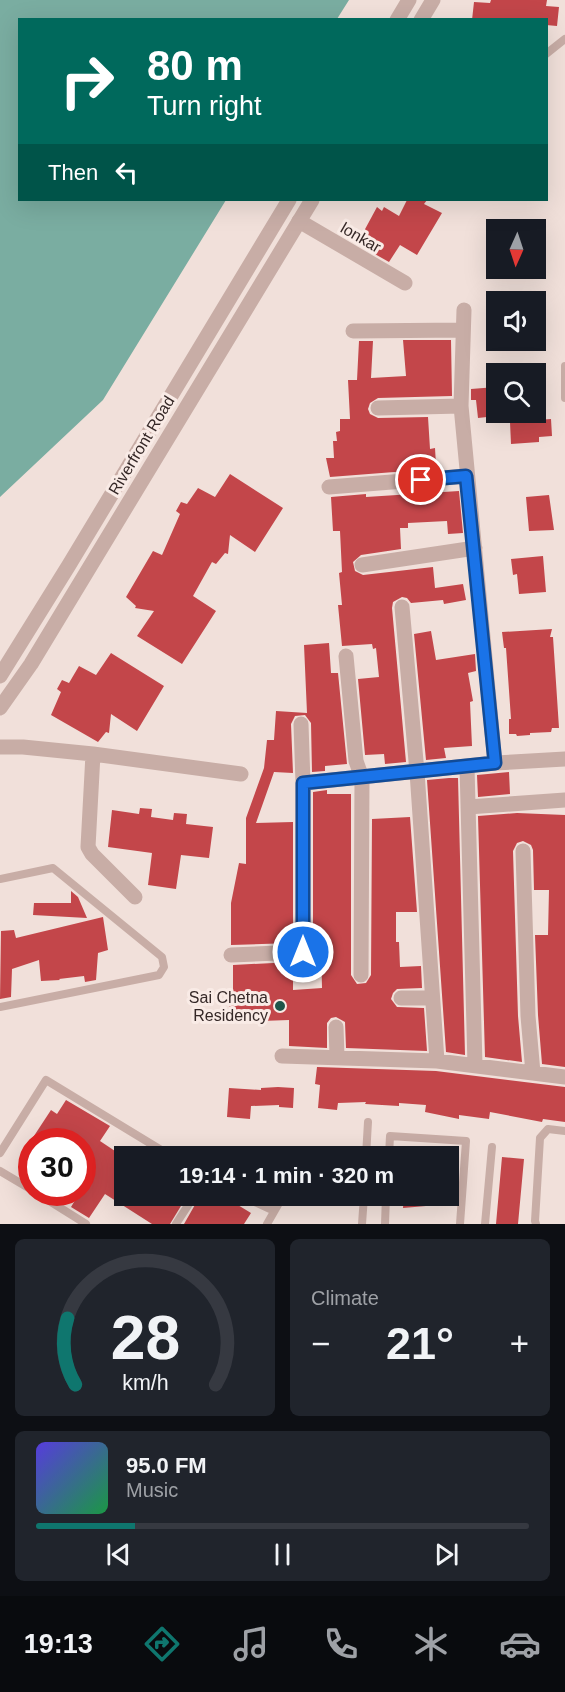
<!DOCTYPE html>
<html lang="en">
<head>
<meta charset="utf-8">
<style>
	body { margin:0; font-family:Helvetica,sans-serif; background:#20242c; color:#f1f3f6; height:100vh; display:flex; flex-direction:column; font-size:22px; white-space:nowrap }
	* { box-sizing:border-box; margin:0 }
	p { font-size:20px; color:#9ea1a6 }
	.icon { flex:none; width:33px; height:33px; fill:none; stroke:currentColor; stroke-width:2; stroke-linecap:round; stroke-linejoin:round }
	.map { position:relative; height:1224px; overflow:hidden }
	.details { display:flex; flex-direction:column; gap:15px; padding:15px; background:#0d0f14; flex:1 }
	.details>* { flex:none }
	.top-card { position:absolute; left:18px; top:18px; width:530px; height:183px; border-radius:0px; box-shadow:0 6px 24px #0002; background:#00695c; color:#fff; overflow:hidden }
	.needle { width:39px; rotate:183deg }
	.buttons { position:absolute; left:486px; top:219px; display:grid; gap:12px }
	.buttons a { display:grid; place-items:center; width:60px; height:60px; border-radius:0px; background:#171b24; box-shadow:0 6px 24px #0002; font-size:30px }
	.speed { position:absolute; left:18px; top:1128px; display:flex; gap:12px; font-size:30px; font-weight:700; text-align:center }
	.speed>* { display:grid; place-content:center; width:78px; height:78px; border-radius:50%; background:#171b24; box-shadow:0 6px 24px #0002; line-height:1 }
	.speed .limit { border:9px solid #d22; background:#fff; color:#111 }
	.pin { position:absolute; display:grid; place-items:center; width:51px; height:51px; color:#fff; margin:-26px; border:3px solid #fff; border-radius:50%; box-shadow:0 2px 6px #0007 }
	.me { position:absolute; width:66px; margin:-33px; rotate:0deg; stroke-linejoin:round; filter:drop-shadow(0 0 4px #0008) }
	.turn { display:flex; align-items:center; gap:21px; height:126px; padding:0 30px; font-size:27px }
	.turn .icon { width:78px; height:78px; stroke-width:2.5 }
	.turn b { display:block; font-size:42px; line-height:51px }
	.then { display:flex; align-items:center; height:57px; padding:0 30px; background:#0003; gap:12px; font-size:22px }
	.big { font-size:45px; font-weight:800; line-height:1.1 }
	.details .card { flex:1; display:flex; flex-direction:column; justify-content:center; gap:9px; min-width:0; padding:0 21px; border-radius:9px; background:#20242c }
	.details .dial { align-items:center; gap:0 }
	.dial svg { height:156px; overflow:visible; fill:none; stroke:#363941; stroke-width:7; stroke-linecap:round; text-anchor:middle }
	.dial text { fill:#f1f3f6; stroke:none }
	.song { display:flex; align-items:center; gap:18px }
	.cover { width:72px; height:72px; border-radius:9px; background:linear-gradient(135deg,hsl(250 70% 55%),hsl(140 70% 35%)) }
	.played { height:6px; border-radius:3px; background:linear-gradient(90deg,#0f766e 20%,#363941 20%) }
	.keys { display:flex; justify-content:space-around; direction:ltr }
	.heat { display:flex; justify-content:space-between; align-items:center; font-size:33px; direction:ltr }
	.details .tiles { flex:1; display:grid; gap:15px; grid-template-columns:1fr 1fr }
	.card:last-child { grid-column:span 2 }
	.trip { position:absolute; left:114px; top:1146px; width:345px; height:60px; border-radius:0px; background:#171b24; box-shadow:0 6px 24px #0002; font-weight:800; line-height:60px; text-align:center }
	.tab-bar { display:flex; height:96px; justify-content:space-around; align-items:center; background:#090b0e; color:#9ea1a6 }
	.tab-bar .icon { width:42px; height:42px }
	.tab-bar .current { color:#0f766e }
	.tab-bar b { font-size:27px; color:#f1f3f6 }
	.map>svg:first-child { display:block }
</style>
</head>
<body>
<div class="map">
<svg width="565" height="1224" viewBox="0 0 565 1224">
	<rect width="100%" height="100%" fill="#f1e0da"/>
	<path fill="#7aada1" d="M0,0H349L337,19L20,20V200H226L103,400L0,497Z"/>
	<path fill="#c3464a" d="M491,0H547L546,6L559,7L557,26L546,25V20H472L474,2L490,3Z
		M407,200H427L424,204L442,213L417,255L400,245L389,262L357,244L377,207L382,211L384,207L399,216Z
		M403,340H451L452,396L378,398L370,403L368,409L370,414L378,418L428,417L430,449L435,448L436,465H433V469L330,477L326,458H334L333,441H337L336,432L340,431V419H350L348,380H357L359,341H373L371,378L406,376Z
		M496,387V416L478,418L476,400H471V389Z
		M551,419L552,436L539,437V442L511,444L510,422Z
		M230,474L283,508L255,552L230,535L228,554L225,553L216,564L212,562L193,596L216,611L182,664L137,636L154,611L135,608L136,606L126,597L153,551L162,555L180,514L176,511L181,502L187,504L198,488L215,497Z
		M459,491L463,533L448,534L447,521L408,523V528H400L401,549L361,555L353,562L355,571L363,575L433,567L435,588L463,584L466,600L444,604L443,600L411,603L407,598L402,597L393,602L392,608L406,762L385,764L384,754L365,755L358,679L379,677L376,648L373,649L372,644L342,646L338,605H342L339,573L342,572L340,531H333L331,497L366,494V497Z
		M549,495L554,530L529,531L526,497Z
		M543,556L546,592L519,594L517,574L513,575L511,559Z
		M552,629L550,637H553L559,728H552L551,732L530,733V735L517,736L516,734H509V719H511L506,648H504L502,632Z
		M431,631L436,660L475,654L476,671L468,673L473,701L470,702L472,746L444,748L446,758L426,760L414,634Z
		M329,643L331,673H338L347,764L325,766V771L312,772L311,723L305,715L295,716L291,724L293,773L274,772L256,823L293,822V943L231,945V903L239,863L246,864V818L264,768L267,740H274L276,711L307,713L304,645Z
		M111,653L164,686L137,731L111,714L109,733L106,732L98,742L51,715L61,692L57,689L62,680L69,683L79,666L96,675Z
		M509,772L510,794L478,797L477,775Z
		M449,778H458L465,1055L446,1052L427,780Z
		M327,790V794H351V975L357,984L366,983L371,975L372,819L410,817L417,912H396V942H399L400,967L421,966L422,988L397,989L393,993L391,999L397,1007L424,1008L427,1051L346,1048L345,1022L336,1017L331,1018L327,1023V1048L289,1046V1020L234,1022L226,994L233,993V965L293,962V990L322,988L321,944H313V792Z
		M140,808L152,809L151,817L173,820L174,813L187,814L186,824L213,827L209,858L181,855L176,889L148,885L152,853L108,847L112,810L139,814Z
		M517,813L565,815V1067L542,1064L538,1015L535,935H548L549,890H534L533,850L531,845L523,841L517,843L513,851L518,1016L522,1062L485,1057L478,816Z
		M71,891L78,897L87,918L33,915L34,903H71Z
		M103,917L108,950L98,953L96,980L85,982L84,976L59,979L60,980L41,981L39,960L12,969L11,997L0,999L1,931L14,930L16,938Z
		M317,1067L436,1071L565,1087V1122L543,1119L542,1122L490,1112L489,1119L459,1115V1119L425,1112L426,1105L399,1103V1106L365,1104L366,1102L338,1103L337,1110L318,1108L320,1085L315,1084Z
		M278,1087L294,1088L293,1108L279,1107V1105L251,1106L250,1119L227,1117L229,1088L261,1090V1088Z
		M66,1100L110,1126L100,1141L124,1157V1196H187L170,1224H152L105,1194L89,1218L71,1207L80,1192H82L87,1182L82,1179V1142H30L51,1110L57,1114Z
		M502,1157L524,1159L518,1224H496Z
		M200,1196H223L251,1213L244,1224H184Z
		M404,1196H449V1204L403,1208Z"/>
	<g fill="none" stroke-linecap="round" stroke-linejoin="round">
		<path stroke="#c8ada6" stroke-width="8" d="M546,54L565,39
			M565,366V398
			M0,879L53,868L162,957L164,967L159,975L0,1007
			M0,1153L46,1080L171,1156
			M366,1156L368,1122
			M389,1156L390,1136L466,1141L460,1224
			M0,1171L32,1190
			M35,1192L86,1224
			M242,1196L274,1211
			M176,1224L194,1196
			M267,1224L283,1196
			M362,1224L364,1196
			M385,1224L386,1196
			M485,1224L492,1147
			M536,1224L535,1221L540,1138L548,1129L565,1131"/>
		<path stroke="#c8ada6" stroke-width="15" d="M299,221L405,283
			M464,310L461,406L495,763
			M353,331L463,330
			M378,408L461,406
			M329,487L467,476
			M362,565L475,548
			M402,607L417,772L437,1061
			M346,656L356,761L362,778L361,975
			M0,747H23L93,754L241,774
			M93,754L88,847L92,854L135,897
			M467,767L475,1065
			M303,783L495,763L565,759
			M468,807L565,800
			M523,851L528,1016L533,1073
			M231,955L303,952V783L301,724
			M401,998H432
			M336,1027L337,1056
			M282,1056L437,1061L565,1077"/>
		<path stroke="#c8ada6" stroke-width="15" d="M397,20L409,0
			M421,20L433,0
			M0,676L69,565L289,200
			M0,708L31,664L312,200"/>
	</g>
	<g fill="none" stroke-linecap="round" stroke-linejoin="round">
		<defs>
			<path id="route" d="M303,952V783L495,763L466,476L421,480"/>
		</defs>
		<use href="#route" stroke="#114b97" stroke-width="15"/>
		<use href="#route" stroke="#1a73e8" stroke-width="10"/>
	</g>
	<circle fill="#1e554a" stroke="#f9ebe6" stroke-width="2" cx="280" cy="1006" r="6"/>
	<g text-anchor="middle" stroke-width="6" stroke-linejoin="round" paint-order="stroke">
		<g font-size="16" fill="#352827" stroke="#f9ebe6">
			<text transform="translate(361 237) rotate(30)" y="6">lonkar</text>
			<text transform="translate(141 445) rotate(-59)" y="6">Riverfront Road</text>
		</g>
		<g font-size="16" fill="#352827" stroke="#f9ebe6" text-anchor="end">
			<text x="268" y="1003">Sai Chetna<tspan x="268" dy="18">Residency</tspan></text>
		</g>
	</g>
</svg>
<div class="buttons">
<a><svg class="needle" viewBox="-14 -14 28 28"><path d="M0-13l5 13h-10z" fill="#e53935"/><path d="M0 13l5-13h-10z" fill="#9ea1a6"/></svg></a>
<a><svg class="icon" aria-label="sound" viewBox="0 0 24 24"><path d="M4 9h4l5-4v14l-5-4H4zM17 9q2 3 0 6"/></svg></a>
<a><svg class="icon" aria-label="search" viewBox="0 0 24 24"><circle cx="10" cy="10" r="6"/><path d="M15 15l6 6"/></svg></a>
</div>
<div class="speed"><div class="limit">30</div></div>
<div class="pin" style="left:421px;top:480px;background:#d93025"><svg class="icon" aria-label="arrive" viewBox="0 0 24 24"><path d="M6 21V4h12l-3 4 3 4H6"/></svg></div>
<svg class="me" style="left:303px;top:952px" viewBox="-20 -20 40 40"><circle r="17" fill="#1a73e8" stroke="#fff" stroke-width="3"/><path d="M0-11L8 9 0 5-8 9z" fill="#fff"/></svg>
<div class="trip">19:14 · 1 min · 320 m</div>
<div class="top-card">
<div class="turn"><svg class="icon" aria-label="right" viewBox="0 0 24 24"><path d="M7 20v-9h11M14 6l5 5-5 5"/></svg><div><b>80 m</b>Turn right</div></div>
<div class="then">Then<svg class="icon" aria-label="left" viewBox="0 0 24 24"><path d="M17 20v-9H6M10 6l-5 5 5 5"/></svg></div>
</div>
</div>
<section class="details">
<div class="tiles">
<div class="card dial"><svg viewBox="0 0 100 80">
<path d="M14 69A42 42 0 1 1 86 69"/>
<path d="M14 69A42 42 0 0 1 10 35" stroke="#0f766e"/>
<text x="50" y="56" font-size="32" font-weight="700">28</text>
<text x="50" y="72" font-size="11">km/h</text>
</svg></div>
<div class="card"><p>Climate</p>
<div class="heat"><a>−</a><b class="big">21°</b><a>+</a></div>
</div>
<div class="card">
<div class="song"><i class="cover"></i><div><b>95.0 FM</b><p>Music</p></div></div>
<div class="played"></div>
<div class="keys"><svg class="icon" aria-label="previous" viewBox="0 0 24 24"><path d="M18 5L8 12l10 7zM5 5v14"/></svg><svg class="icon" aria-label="pause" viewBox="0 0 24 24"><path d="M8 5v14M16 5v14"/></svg><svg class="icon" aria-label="next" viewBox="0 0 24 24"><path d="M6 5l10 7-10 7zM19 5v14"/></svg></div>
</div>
</div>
</section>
<nav class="tab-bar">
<b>19:13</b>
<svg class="icon current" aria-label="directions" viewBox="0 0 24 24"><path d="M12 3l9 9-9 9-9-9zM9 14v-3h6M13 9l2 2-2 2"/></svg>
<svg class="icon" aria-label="music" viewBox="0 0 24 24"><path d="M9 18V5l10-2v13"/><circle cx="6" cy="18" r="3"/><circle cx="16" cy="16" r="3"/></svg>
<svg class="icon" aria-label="phone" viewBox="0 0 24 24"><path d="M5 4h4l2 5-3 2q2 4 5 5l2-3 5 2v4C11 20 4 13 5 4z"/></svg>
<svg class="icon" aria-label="climate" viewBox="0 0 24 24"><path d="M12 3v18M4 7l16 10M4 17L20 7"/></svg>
<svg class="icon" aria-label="car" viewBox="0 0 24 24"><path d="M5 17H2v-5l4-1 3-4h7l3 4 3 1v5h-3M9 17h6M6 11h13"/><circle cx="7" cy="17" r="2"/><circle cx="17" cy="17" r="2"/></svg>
</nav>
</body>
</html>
